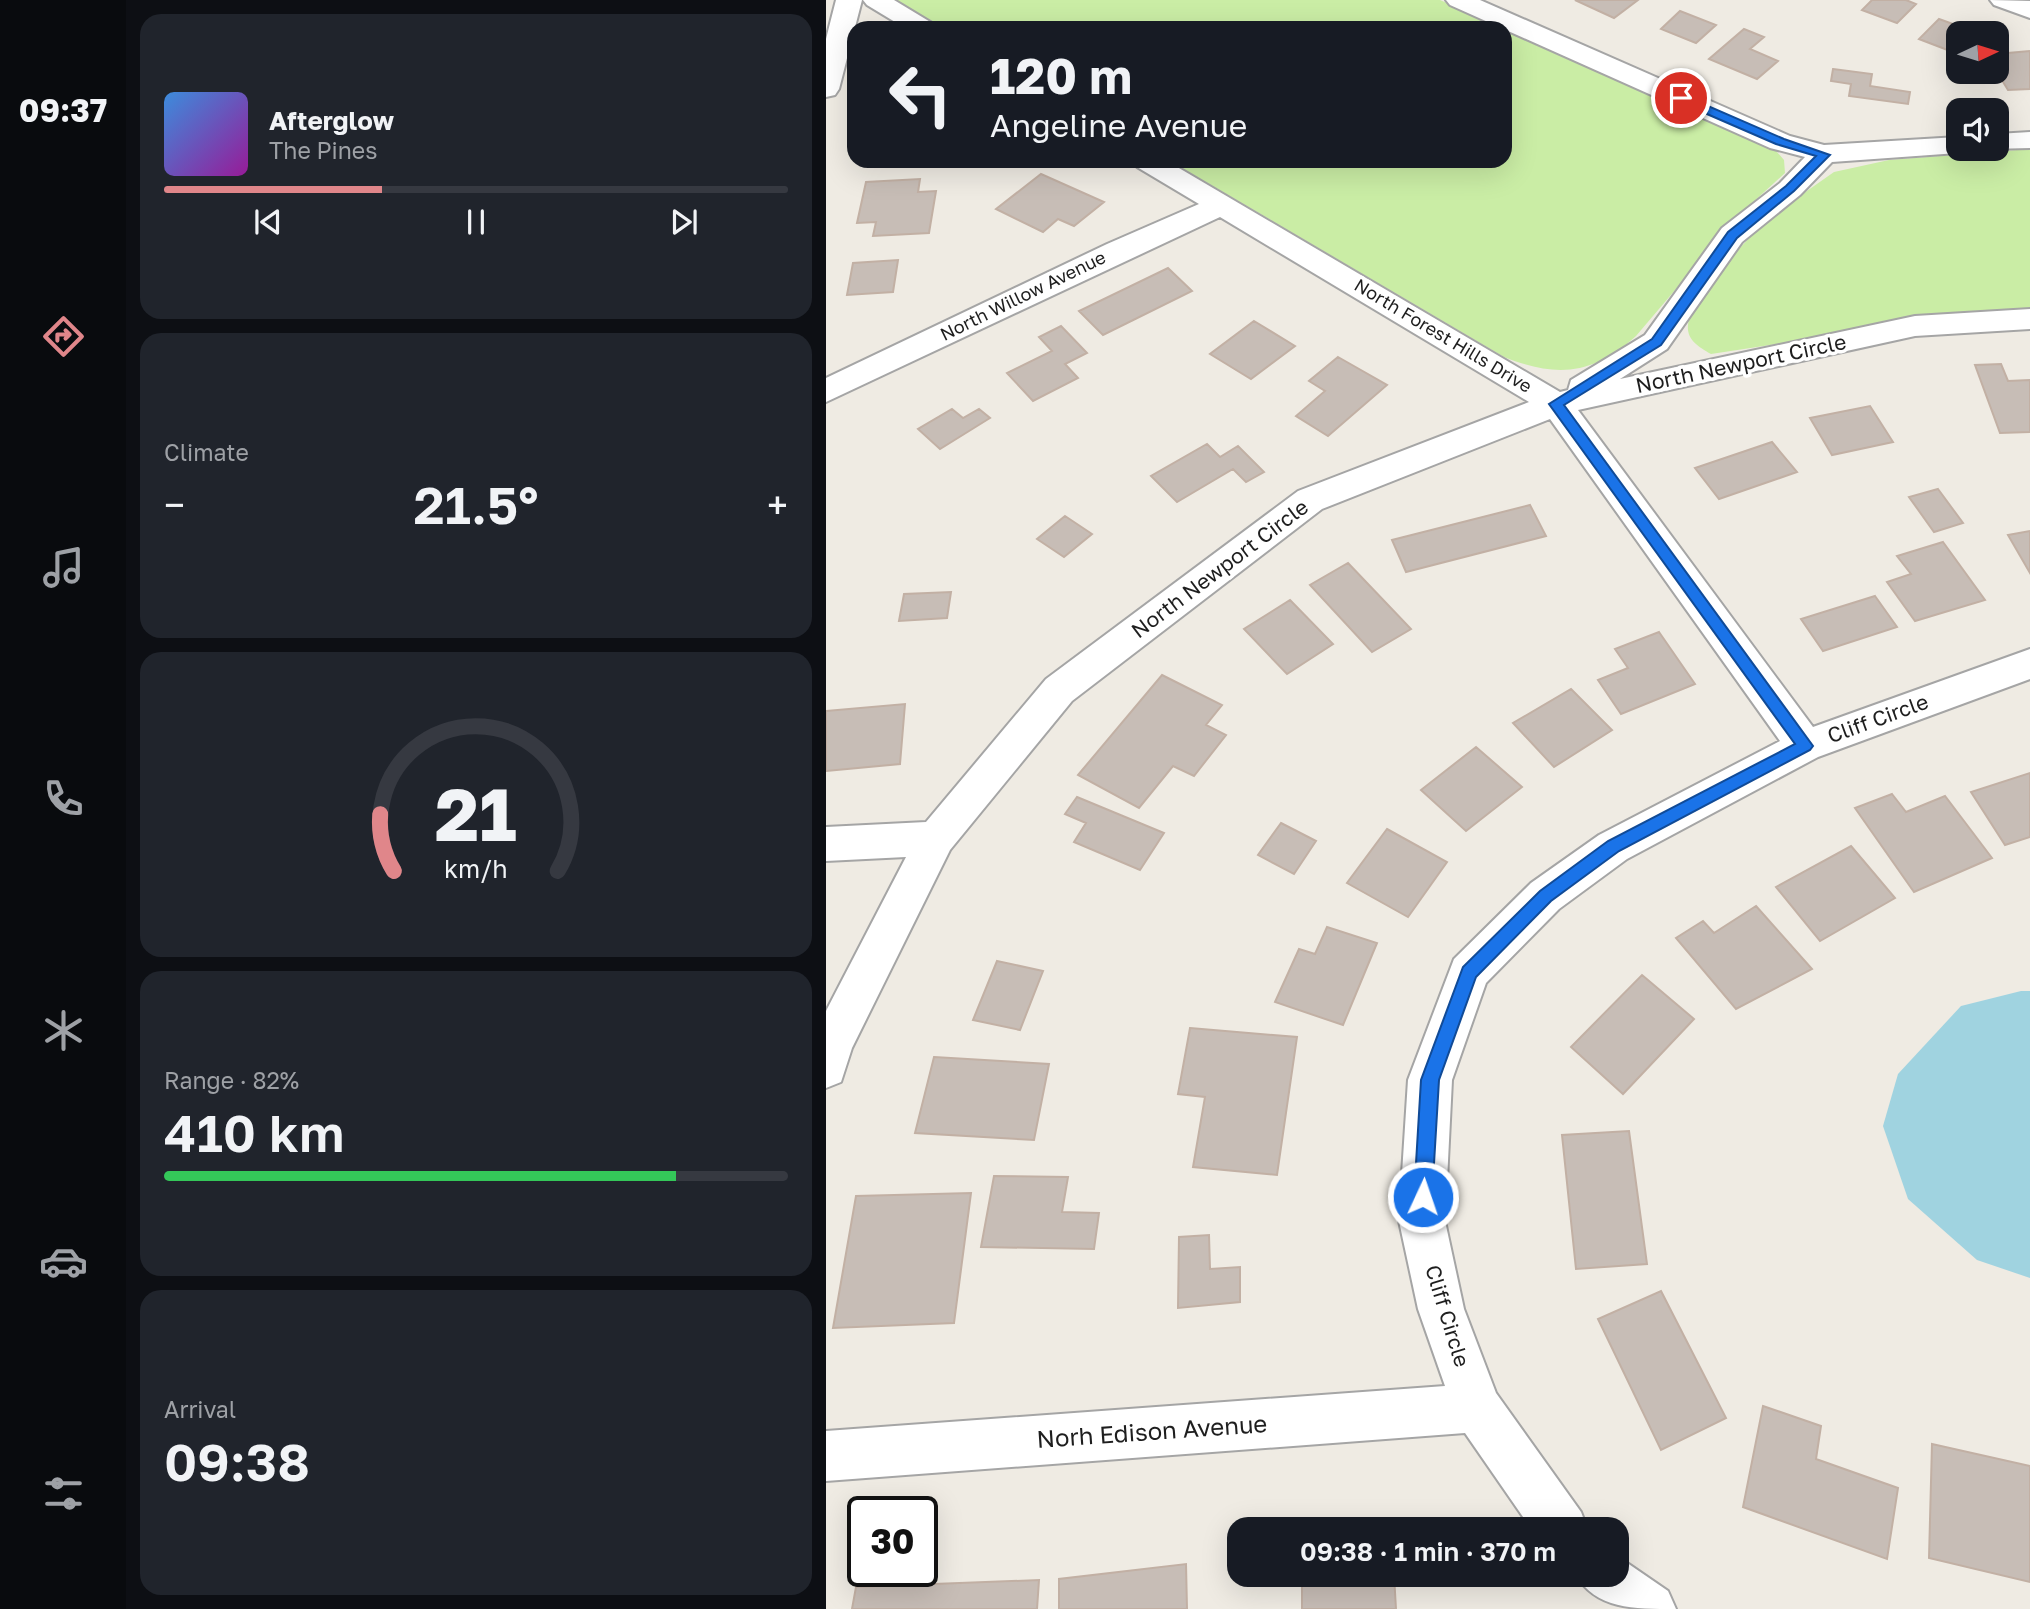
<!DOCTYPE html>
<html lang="en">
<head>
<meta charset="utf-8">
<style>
	body { margin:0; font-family:"Golos Text",sans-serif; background:#20242c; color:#f1f3f6; height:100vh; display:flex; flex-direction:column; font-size:26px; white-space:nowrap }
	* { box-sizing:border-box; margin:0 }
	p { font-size:23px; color:#9ea1a6 }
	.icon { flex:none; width:38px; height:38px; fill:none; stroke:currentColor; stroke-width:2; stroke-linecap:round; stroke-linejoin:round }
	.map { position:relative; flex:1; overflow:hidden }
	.details { display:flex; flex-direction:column; gap:14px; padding:14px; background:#0d0f14; width:700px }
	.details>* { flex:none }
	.top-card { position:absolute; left:21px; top:21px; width:665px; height:147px; border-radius:21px; box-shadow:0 7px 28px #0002; background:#171b24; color:#f1f3f6; overflow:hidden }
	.needle { width:46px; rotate:86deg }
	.controls { position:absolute; left:1120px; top:21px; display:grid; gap:14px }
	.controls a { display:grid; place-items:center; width:63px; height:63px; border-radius:14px; background:#171b24; box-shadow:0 7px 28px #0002; font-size:35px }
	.speed { position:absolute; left:21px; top:1496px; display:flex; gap:14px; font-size:35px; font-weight:700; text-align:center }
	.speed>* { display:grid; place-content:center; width:91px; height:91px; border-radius:50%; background:#171b24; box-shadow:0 7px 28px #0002; line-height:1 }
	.speed .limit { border:4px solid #111; border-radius:10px; background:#fff; color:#111 }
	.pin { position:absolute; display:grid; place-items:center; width:60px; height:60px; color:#fff; margin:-30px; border:4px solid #fff; border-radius:50%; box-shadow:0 2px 7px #0007 }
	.me { position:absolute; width:77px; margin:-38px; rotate:3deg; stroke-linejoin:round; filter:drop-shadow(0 0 5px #0008) }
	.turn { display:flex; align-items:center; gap:24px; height:147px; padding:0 28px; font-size:32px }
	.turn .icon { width:91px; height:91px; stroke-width:2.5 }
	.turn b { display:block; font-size:49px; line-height:60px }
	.big { font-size:52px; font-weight:600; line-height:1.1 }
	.details .card { flex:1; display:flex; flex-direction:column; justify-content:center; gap:10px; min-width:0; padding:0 24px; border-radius:21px; background:#20242c }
	.details .dial { align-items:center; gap:0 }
	.dial svg { height:182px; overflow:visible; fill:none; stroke:#363941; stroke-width:7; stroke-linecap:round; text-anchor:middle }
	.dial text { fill:#f1f3f6; stroke:none }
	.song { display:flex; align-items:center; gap:21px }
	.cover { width:84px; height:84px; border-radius:10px; background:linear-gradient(135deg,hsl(210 70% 55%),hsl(300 70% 35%)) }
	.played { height:7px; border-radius:4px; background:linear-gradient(90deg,#e0868a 35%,#363941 35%) }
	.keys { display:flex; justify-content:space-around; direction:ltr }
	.heat { display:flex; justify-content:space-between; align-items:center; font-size:38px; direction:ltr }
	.charge { height:10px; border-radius:5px; background:linear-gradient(90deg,#34c759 82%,#363941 0) }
	.trip { position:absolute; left:401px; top:1517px; width:402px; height:70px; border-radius:21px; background:#171b24; box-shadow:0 7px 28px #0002; font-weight:600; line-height:70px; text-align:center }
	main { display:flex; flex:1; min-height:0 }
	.dock { display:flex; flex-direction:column; width:126px; justify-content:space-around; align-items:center; background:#090b0e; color:#9ea1a6 }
	.dock .icon { width:49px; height:49px }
	.dock .selected { color:#e0868a }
	.dock b { font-size:32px; color:#f1f3f6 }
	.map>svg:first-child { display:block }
</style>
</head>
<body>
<main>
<nav class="dock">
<b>09:37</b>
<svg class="icon selected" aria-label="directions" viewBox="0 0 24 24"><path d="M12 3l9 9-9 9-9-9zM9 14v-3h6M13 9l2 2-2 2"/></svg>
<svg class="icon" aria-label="music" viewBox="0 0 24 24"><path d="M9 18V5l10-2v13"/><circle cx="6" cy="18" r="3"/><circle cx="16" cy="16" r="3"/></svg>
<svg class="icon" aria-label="phone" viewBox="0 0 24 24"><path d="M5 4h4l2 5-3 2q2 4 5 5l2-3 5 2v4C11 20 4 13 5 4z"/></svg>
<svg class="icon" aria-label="climate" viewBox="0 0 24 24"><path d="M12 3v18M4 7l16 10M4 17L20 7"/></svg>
<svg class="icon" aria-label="car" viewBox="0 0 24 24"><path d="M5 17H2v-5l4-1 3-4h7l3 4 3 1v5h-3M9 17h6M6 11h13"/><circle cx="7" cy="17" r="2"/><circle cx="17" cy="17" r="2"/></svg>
<svg class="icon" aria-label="filters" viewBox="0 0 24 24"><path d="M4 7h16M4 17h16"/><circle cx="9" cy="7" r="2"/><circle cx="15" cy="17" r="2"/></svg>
</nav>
<section class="details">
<div class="card">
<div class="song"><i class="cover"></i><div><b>Afterglow</b><p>The Pines</p></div></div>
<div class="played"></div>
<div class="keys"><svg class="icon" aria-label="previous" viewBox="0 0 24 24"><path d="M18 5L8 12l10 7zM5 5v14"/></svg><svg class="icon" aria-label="pause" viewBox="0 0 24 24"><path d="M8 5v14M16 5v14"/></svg><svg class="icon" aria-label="next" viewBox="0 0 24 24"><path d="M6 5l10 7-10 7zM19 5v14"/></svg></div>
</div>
<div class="card"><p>Climate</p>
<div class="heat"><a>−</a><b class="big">21.5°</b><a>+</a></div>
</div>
<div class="card dial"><svg viewBox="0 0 100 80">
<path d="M14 69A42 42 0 1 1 86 69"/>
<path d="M14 69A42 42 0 0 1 8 44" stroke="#e0868a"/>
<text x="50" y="56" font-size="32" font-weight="700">21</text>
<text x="50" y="72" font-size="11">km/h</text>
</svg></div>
<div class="card"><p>Range · 82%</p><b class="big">410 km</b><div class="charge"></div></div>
<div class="card"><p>Arrival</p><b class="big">09:38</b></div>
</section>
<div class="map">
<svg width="1204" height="1609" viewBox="0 0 1204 1609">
	<rect width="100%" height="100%" fill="#efebe3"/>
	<path fill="#caeda5" d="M70,0H614L678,28H117Z
		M679,28L945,145L958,160L959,173L912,216L810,336C767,375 731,378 678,357L344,161H679Z
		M1204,149V308L1127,317L885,354C870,345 858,338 863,319L910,252L941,219L1008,172L1063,160Z"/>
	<path fill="#a0d3e0" d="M1195,991H1204V1278L1151,1260L1082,1199L1057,1126L1072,1074L1135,1006Z"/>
	<path fill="#c7bdb6" stroke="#c2b0a4" stroke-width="2" d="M749,0H812L788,18Z
		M1046,0H1080L1090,4L1071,23L1036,10Z
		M854,11L890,25L870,43L835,29Z
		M1113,19L1152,33H1132V54L1093,39Z
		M918,29L938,37L924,49L952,61L931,79L883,59Z
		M1204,51V89L1182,90L1171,72V54Z
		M1007,69L1046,74L1044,86L1084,92L1082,104L1023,96L1025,84L1005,81Z
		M215,174L278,202L248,226L232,219L217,232L170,209Z
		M94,179L92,192L110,191L103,233L47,236L50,222L31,223L40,182Z
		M72,260L67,292L21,295L27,263Z
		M342,268L366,291L277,335L253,311Z
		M428,321L469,346L425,379L384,354Z
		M235,326L261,353L239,364L252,378L207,401L181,373L226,351L213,337Z
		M512,357L561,385L502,436L470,416L499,391L483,381Z
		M1175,364L1182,381L1204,380V432L1174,433L1149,365Z
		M1044,406L1067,442L1006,455L984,418Z
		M126,409L137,418L153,409L164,418L114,449L92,429Z
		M946,442L971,472L893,499L869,468Z
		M381,444L394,457L412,446L438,472L420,482L407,469L351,502L325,476Z
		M1112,489L1137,523L1108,532L1083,497Z
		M704,505L720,536L580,572L566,540Z
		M239,516L266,534L238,557L211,539Z
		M1204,531V573L1182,535Z
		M1117,542L1159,600L1089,621L1061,582L1085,574L1071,556Z
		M522,563L585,629L546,652L484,585Z
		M125,592L121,618L73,621L78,594Z
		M1049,596L1071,627L997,651L975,619Z
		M464,600L507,644L461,674L418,629Z
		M833,632L869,684L795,714L772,680L802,668L789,649Z
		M336,675L396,705L380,725L400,735L368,776L347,766L313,808L252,775Z
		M745,689L786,730L728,767L687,723Z
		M79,704L74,764L0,771V711Z
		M650,747L696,787L640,831L595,790Z
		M1204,773V837L1179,845L1145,792Z
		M1066,794L1080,812L1119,796L1166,858L1088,892L1029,808Z
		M251,797L338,833L314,870L248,842L260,823L239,814Z
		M455,823L490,841L468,874L432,855Z
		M561,829L621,862L582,917L521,883Z
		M1025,846L1069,898L994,941L950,887Z
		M930,906L986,969L910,1009L850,938L877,921L888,933Z
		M501,927L551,943L517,1025L449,1002L473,949L489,954Z
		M171,961L217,971L194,1030L147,1020Z
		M816,975L868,1019L797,1094L745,1047Z
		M364,1028L471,1037L451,1175L367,1167L379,1097L352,1094Z
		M108,1057L223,1064L208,1140L89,1133Z
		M803,1131L821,1264L750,1269L736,1135Z
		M168,1176L242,1177L236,1212L273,1213L268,1249L155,1247Z
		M145,1193L128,1323L7,1328L30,1196Z
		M383,1235L384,1269L414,1267V1302L352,1308L353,1237Z
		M835,1291L900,1418L835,1450L772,1319Z
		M937,1406L995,1426L990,1459L1072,1488L1061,1559L917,1507Z
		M1106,1444L1204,1466V1582L1103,1558Z
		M360,1564L361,1609H233V1579Z
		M476,1575H568L570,1609H476Z
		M213,1580L211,1609H26L30,1587Z"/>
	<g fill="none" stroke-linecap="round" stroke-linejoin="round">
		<defs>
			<path id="minor" d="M10,0H36L13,89L9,95L0,97V39Z
				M37,0H68L106,23L110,28H79L41,5Z
				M620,0H654L964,136L998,145L1132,137V149H1143L1132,153L1006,162L974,195L916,242L841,349L794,379L1089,316L1204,309V329L1089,336L752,410L987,727L1204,649V679L992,757L801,859L733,909L660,983L626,1080L619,1221L638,1309L670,1393L755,1512L762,1530H706L639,1433L0,1481V1431L619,1386L592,1309L573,1221L582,1080L628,959L705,883L773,835L954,741L724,419L496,509L246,701L124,850L26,1048L15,1082L0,1088V1011L80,857L0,861V827L100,822L220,679L472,491L703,402L394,217L0,402V378L281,244L373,204L311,167L307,161H341L734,392L742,390L745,380L819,335L896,228L954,183L979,157L944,148L624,5Z
				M1164,0L1204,1V18L1168,5Z
				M1204,132V148L1164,149H1171V134Z
				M791,1556L842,1591L850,1609C807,1609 770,1609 750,1575H791Z"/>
		</defs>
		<use href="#minor" stroke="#a5a5a5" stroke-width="4"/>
		<use href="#minor" fill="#fff" fill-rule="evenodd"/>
	</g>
	<path fill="#1a73e8" stroke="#114b97" stroke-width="2" d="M851,96H859L958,139L1004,155L968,191L911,238L835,345L738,405L987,746L984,750L793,851L725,901L650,977L613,1080L606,1197L604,1204L597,1207L590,1204L588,1197L595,1080L637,967L714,891L782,841L969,744L723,404L826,339L902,232L960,186L990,156L950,144L851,101Z"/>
	<g text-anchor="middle" stroke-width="7" stroke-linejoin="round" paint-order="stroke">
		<g font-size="18" fill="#1e1e1e" stroke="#fff">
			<text transform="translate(197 296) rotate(-26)" y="6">North Willow Avenue</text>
			<text transform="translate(617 336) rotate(31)" y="6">North Forest Hills Drive</text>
		</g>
		<g font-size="21" fill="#1e1e1e" stroke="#fff">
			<text transform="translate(915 364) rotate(-12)" y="7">North Newport Circle</text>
			<text transform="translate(394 569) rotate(-37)" y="7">North Newport Circle</text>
			<text transform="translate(1052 719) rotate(-20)" y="7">Cliff Circle</text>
			<text transform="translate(621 1316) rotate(73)" y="7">Cliff Circle</text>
		</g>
		<g font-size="24" fill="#1e1e1e" stroke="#fff">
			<text transform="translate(326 1432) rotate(-4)" y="8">Norh Edison Avenue</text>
		</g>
	</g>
</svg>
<div class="controls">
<a><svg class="needle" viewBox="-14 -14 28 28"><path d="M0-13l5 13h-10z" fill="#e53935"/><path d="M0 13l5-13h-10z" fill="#9ea1a6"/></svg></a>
<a><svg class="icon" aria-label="sound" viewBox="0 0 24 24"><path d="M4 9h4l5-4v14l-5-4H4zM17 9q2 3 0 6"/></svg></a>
</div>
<div class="speed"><div class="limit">30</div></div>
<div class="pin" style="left:855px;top:98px;background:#d93025"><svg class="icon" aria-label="arrive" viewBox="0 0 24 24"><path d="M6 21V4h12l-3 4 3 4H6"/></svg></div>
<svg class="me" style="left:597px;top:1197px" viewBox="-20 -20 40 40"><circle r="17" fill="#1a73e8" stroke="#fff" stroke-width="3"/><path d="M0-11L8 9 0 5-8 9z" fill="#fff"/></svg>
<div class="trip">09:38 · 1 min · 370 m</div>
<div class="top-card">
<div class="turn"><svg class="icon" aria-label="left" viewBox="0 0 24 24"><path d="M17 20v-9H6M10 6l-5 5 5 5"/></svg><div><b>120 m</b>Angeline Avenue</div></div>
</div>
</div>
</main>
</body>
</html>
